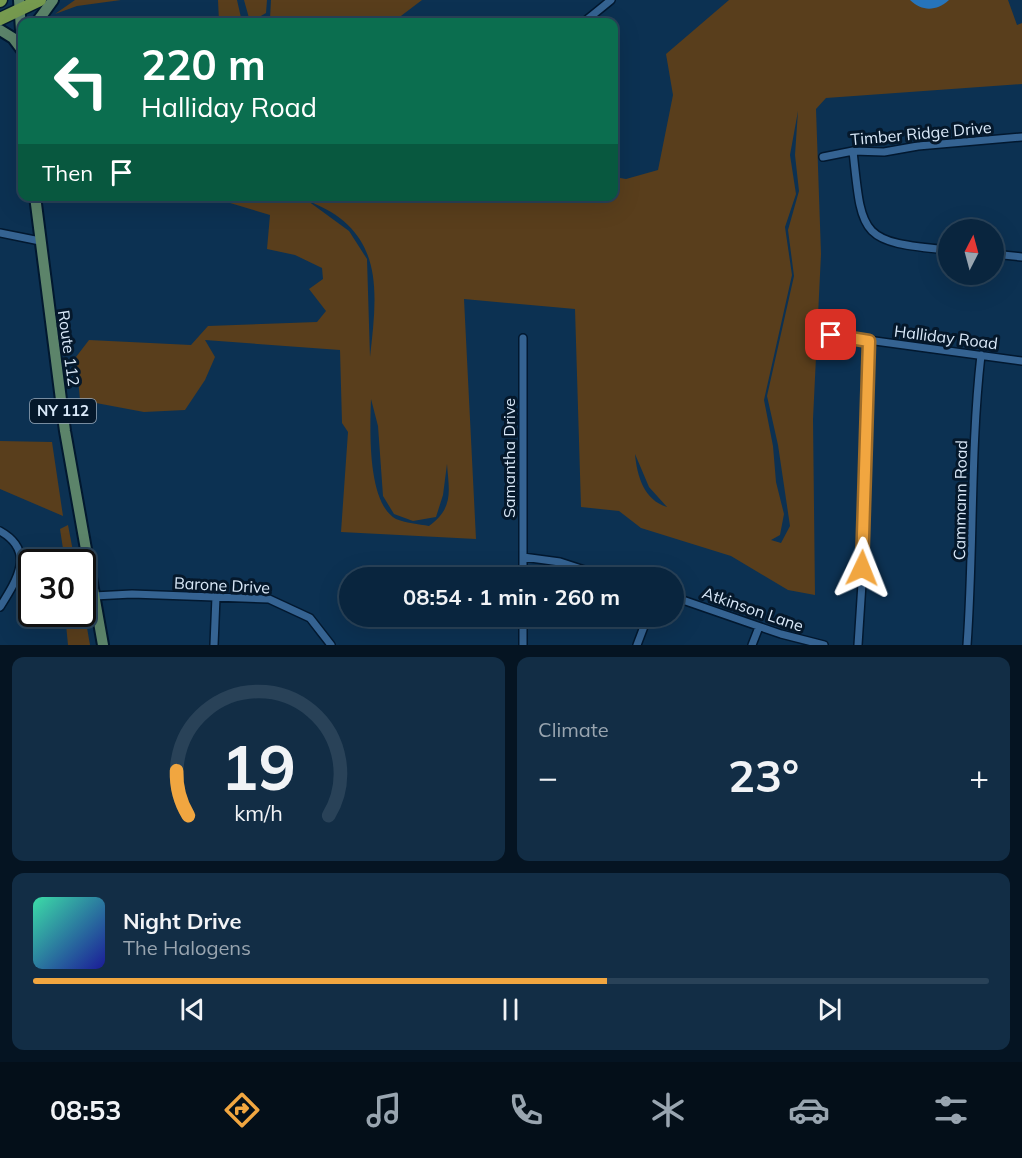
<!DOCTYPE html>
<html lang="en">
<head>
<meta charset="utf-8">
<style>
	body { margin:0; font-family:Mulish,sans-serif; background:#122d45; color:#f1f3f6; height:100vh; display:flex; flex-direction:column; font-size:22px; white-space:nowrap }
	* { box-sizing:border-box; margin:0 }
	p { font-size:20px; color:#99a5b0 }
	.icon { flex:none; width:33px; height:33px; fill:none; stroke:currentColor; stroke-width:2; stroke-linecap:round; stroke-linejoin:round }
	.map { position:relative; height:645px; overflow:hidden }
	.panel { display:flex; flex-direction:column; gap:12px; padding:12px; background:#051422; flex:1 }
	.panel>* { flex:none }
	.banner { position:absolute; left:18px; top:18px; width:600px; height:183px; border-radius:12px; box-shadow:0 6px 24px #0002,0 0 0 2px #294258; background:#0b6e4f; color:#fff; overflow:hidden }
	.needle { width:39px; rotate:6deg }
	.tools { position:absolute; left:938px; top:219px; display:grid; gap:12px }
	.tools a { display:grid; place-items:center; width:66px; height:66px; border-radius:50%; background:#09253e; box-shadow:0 6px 24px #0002,0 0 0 2px #294258; font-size:30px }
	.speed { position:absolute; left:18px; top:549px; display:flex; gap:12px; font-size:30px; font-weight:700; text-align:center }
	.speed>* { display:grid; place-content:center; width:78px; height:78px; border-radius:50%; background:#09253e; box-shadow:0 6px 24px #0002,0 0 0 2px #294258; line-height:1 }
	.speed .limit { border:3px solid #111; border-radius:9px; background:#fff; color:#111 }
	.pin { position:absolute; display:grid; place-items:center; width:51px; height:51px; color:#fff; margin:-26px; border-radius:12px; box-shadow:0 3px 9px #0006 }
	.me { position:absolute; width:66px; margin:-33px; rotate:2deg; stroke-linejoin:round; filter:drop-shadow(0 0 4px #0008) }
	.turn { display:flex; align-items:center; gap:21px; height:126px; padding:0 24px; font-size:27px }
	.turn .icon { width:78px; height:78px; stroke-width:2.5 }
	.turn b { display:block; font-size:42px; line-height:51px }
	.then { display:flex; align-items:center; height:57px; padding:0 24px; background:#0003; gap:12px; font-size:22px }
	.big { font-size:45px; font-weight:700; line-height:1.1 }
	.panel .tile { flex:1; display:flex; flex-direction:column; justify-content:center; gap:9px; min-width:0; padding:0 21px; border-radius:12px; background:#122d45 }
	.panel .dial { align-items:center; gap:0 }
	.dial svg { height:156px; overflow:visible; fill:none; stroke:#294258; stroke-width:7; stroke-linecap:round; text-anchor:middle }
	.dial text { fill:#f1f3f6; stroke:none }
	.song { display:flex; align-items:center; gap:18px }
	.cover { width:72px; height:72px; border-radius:9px; background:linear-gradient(135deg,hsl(160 70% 55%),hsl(240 70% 35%)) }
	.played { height:6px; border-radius:3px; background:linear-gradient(90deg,#f1a640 60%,#294258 60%) }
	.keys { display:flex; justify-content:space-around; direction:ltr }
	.heat { display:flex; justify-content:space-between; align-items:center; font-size:33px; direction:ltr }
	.panel .tiles { flex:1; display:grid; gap:12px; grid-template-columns:1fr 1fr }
	.tile:last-child { grid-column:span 2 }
	.trip { position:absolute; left:339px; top:567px; width:345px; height:60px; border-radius:30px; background:#09253e; box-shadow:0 6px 24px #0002,0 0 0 2px #294258; font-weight:700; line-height:60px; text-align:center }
	.dock { display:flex; height:96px; justify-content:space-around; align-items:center; background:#040f19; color:#99a5b0 }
	.dock .icon { width:42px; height:42px }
	.dock .active { color:#f1a640 }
	.dock b { font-size:27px; color:#f1f3f6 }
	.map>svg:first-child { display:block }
</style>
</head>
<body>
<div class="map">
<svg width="1022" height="645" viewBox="0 0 1022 645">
	<rect width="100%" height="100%" fill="#0c3152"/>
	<path fill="#593e1c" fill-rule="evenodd" d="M75,0H121L77,6L55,14Z
		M218,0H237L242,22H219Z
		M244,0H267L266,13L259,17L249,18Z
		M271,0H422L393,22H257L270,19Z
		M729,0H1008L1017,25L1022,23V84L826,98L816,109L821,254L813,419L815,595L788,590L731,556L641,528L619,511L581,507L575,309L464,299L476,539L341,532L348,432L342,423L340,350L205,340L215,357L205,380L185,410L144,412L80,400L76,357L89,340L191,345L208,326L317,322L326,311L309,289L323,279L322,268L295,255L267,249L270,215L210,197L614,196V177L626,179L658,170L673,95L666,54ZM798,111L795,155L799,191L788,230L794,276L767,396L778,445L790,526L781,543L771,540L780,535L784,514L776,482L773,446L764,400L792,275L785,227L796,194L790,155ZM308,201C384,230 378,288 370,357L367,259L349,231ZM371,399L378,426L383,496L394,514L413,521L436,517L443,495L447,464C449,491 454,508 429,526C419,524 405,523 396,519C367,503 370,429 371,399ZM635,454L649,487L667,507C644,500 637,476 635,454Z
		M0,441L52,442L63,516L0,489Z
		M68,525L75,562H65L60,529Z
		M83,605L90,645H68L65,614H82Z"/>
	<path fill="#2674bb" d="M910,0H949C937,11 922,12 910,0Z"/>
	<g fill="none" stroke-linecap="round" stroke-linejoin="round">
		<defs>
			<path id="street" d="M584,22L611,0
				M853,151C862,237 860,242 948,250
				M823,157L853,151L884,152L918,146L1022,137
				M0,233L40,241
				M993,254L1022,257
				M831,335L1022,361
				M0,531C36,551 17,580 0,607
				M523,557L560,562L609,578
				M523,578V338
				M94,596L132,594L269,599L310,618L331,645
				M674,597L781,634L824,645
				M214,645L216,597
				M523,645V616
				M637,645L648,616
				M752,645L759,627
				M858,645L863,568L869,341
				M967,645C974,548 970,451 981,355"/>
			<path id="primary" d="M19,0L22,45
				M37,22L53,0
				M0,30L13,38L22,50
				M35,196L65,431L103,645"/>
			<path id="highway" d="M0,1L1,0
				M0,19L40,0"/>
		</defs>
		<use href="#street" stroke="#02182f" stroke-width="10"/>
		<use href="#primary" stroke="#02182f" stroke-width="14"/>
		<use href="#highway" stroke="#02182f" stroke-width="15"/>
		<use href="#street" stroke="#356392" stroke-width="7"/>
		<use href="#primary" stroke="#5c846a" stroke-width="10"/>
		<use href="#highway" stroke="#769a4f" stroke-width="12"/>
	</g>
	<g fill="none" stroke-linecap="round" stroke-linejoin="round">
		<defs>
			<path id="route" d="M831,335L869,341L862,568"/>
		</defs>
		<use href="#route" stroke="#9d6c2a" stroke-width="15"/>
		<use href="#route" stroke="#f1a640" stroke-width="10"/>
	</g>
	<g text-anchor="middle" stroke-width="6" stroke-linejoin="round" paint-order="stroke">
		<rect fill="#05182b" stroke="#9aaabb" stroke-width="1.5" x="30" y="399" width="66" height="24" rx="4.5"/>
		<g font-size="15" font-weight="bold" fill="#dae9f9">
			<text x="63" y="416">NY 112</text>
		</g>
		<g font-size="16" fill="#dae9f9" stroke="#05182b">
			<text transform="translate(921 133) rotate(-5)" y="6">Timber Ridge Drive</text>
			<text transform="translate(946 337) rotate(7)" y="6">Halliday Road</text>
			<text transform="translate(69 348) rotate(82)" y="6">Route 112</text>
			<text transform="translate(509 458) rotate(-90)" y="6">Samantha Drive</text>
			<text transform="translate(960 500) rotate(-89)" y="6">Cammann Road</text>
			<text transform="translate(222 585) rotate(3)" y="6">Barone Drive</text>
			<text transform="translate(753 609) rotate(19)" y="6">Atkinson Lane</text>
		</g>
	</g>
</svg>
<div class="tools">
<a><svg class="needle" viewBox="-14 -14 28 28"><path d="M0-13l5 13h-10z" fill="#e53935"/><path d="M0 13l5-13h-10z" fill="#99a5b0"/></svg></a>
</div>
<div class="speed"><div class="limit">30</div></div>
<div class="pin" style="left:831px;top:335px;background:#d93025"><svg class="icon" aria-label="arrive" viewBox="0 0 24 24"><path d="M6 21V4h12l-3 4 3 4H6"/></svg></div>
<svg class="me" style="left:862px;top:568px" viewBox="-20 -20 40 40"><path d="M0-17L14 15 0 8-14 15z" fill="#f1a640" stroke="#fff" stroke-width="4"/></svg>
<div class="trip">08:54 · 1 min · 260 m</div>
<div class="banner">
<div class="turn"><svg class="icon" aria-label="left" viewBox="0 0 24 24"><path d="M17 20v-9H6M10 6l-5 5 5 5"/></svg><div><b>220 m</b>Halliday Road</div></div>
<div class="then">Then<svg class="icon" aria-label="arrive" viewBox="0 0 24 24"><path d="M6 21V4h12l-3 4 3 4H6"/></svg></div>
</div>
</div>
<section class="panel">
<div class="tiles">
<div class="tile dial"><svg viewBox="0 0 100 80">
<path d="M14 69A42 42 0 1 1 86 69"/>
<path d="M14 69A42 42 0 0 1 8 46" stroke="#f1a640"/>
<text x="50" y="56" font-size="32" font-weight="700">19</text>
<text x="50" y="72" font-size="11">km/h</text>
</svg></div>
<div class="tile"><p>Climate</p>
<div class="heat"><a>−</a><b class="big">23°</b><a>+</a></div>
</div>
<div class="tile">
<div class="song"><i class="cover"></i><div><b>Night Drive</b><p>The Halogens</p></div></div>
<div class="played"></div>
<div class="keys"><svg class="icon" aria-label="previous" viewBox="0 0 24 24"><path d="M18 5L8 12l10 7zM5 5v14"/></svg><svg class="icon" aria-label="pause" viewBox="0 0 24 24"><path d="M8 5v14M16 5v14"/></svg><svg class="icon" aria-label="next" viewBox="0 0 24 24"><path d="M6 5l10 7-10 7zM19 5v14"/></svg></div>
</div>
</div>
</section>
<nav class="dock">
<b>08:53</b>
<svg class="icon active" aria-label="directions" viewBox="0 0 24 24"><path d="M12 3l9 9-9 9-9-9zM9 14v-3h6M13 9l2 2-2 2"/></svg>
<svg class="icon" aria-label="music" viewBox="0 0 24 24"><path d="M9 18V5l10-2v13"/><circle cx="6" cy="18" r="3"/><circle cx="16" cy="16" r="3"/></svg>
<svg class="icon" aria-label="phone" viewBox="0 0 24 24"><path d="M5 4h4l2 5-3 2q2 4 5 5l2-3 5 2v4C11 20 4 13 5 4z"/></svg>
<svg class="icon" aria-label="climate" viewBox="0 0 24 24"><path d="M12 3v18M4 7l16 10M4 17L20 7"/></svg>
<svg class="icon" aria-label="car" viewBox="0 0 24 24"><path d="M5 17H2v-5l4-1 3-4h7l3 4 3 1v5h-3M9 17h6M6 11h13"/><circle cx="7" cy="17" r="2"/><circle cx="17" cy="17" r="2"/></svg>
<svg class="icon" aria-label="filters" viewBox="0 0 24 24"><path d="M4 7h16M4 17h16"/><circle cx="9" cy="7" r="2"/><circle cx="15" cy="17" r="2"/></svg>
</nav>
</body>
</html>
